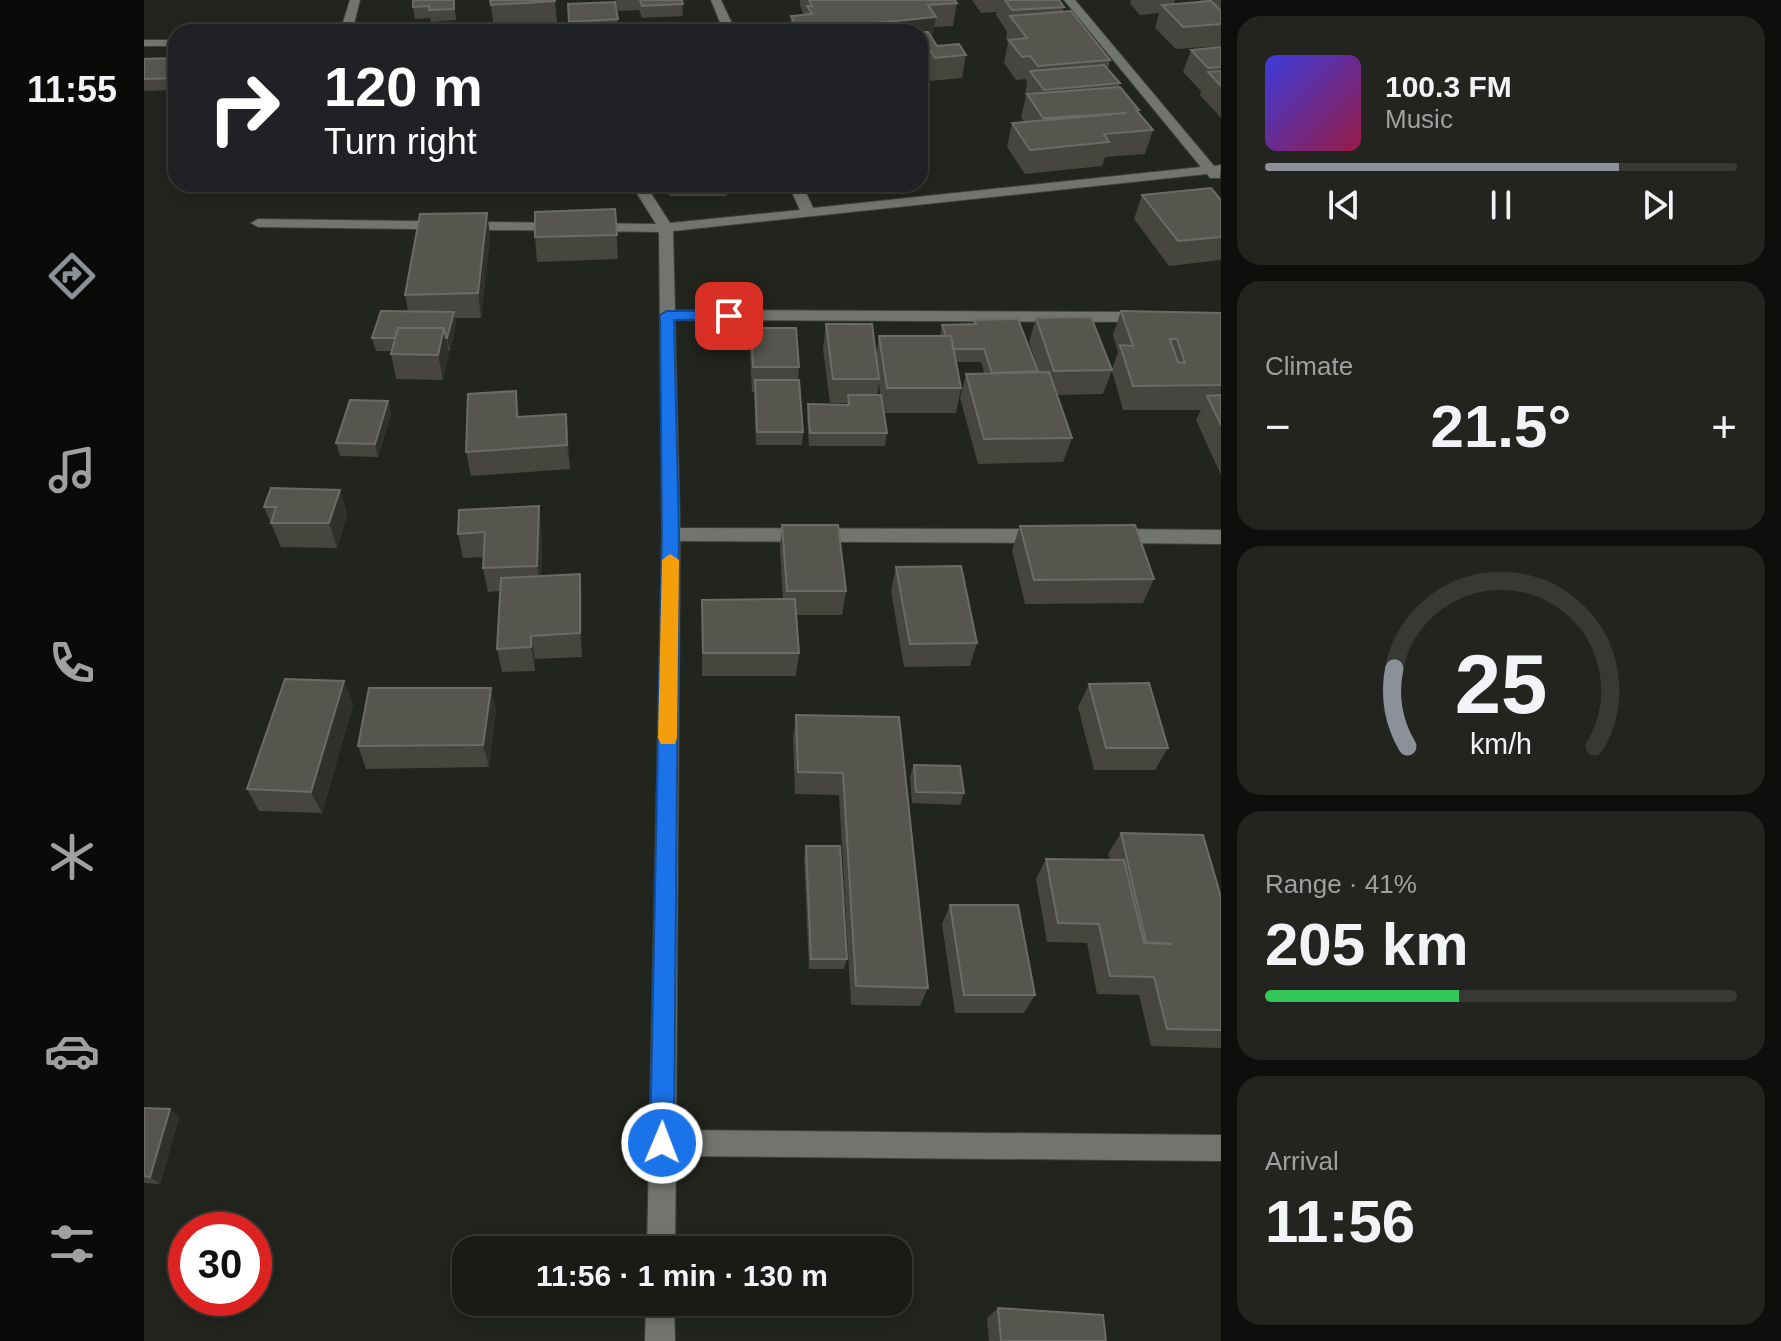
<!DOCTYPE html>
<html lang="en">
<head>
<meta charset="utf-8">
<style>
	body { margin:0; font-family:Helvetica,sans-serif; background:#23241f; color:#f1f3f6; height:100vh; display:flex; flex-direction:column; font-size:30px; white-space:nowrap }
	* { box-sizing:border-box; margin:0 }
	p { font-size:26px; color:#9fa1a1 }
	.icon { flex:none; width:44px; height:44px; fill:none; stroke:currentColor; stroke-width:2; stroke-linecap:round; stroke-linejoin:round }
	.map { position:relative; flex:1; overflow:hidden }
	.details { display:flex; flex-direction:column; gap:16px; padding:16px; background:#0e0f0c; width:560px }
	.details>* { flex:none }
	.top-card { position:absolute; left:24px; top:24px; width:760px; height:168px; border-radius:24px; box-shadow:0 4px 12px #0003,0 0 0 2px #383935; background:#202124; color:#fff; overflow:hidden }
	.speed { position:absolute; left:24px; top:1212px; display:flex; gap:16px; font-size:40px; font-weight:700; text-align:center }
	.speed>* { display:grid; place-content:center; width:104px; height:104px; border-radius:50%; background:#1a1b16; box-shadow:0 4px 12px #0003,0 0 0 2px #383935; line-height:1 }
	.speed .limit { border:12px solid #d22; background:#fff; color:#111 }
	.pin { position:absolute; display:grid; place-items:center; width:68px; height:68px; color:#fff; margin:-34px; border-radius:16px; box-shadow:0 4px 12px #0006 }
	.me { position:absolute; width:88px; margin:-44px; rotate:1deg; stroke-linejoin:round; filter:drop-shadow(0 0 6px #0008) }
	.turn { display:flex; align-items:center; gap:28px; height:168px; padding:0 24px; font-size:36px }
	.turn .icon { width:104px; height:104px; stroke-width:2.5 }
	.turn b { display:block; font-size:56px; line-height:68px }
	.big { font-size:60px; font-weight:600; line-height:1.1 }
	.details .card { flex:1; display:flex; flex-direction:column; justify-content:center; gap:12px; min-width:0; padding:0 28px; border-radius:24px; background:#23241f }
	.details .dial { align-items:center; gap:0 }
	.dial svg { height:208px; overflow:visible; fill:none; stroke:#383935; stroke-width:7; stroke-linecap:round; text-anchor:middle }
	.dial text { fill:#f1f3f6; stroke:none }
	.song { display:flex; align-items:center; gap:24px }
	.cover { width:96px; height:96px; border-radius:12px; background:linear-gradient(135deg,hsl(240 70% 55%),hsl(340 70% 35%)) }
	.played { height:8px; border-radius:4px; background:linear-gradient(90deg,#8c9099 75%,#383935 75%) }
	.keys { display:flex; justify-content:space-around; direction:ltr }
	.heat { display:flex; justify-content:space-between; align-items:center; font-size:44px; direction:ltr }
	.charge { height:12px; border-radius:6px; background:linear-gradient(90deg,#34c759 41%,#383935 0) }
	.trip { position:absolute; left:308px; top:1236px; width:460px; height:80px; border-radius:24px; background:#1a1b16; box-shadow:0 4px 12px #0003,0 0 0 2px #383935; font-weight:600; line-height:80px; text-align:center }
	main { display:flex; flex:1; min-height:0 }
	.tab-bar { display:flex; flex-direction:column; width:144px; justify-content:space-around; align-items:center; background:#0a0b09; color:#9fa1a1 }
	.tab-bar .icon { width:56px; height:56px }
	.tab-bar .on { color:#8c9099 }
	.tab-bar b { font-size:36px; color:#f1f3f6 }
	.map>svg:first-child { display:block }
</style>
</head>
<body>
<main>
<nav class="tab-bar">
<b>11:55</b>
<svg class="icon on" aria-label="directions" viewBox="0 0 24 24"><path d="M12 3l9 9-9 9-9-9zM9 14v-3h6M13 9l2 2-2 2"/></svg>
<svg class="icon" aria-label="music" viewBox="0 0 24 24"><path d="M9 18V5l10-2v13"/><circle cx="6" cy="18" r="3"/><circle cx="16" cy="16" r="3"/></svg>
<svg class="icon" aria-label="phone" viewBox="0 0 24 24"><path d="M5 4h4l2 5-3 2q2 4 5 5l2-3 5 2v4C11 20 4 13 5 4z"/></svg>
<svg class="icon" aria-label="climate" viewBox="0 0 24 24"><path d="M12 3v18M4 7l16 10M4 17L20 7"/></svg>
<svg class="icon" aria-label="car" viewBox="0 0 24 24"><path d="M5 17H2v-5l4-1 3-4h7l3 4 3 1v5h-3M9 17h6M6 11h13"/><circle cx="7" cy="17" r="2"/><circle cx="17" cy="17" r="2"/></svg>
<svg class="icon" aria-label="filters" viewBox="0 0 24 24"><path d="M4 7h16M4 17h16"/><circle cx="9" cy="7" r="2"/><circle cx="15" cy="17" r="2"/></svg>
</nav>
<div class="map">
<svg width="1077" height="1341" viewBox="0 0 1077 1341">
	<rect width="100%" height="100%" fill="#22241e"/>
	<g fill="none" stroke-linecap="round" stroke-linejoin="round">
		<defs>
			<path id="minor" d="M206,0H216L208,32H196Z
				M567,0H577L592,32H580Z
				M920,0H931L1070,166L1077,165L1076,178H1066L1063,174L529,231L531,310L999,312L1007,317L999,322L531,320L536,528L901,529L910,536L901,543L536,541L532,1130L1077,1135V1161L532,1156L531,1250H503L518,534L515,232L114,227L107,223L114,219L512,224L487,184H501L526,223L656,210L644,184H658L669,208L1057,167Z
				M0,40H32V46H0Z
				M969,529L1077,530V544L969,543L960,536Z
				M502,1302H530L531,1341H501Z"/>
		</defs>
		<use href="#minor" stroke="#3e413b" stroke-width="2"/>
		<use href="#minor" fill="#71756d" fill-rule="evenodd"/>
	</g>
	<path fill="#46453e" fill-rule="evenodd" d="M310,0L312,20L287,22L286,18L271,19L269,7Z
		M346,0H411L413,23L350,27Z
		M471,0H538L539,16L498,18L495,10L474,11Z
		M656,0H811L813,3L809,26L790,27L788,38L793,46L822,55L818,78L787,81L780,69H776V32H646L647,16L660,15L656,6Z
		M828,0H915L920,7L918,12L966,60L964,69L976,83L975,87L995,110L994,113L1009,130L1001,154L961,157L958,166L881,174L863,147L868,123L880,122L877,117L882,96L881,94L883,82L881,79L872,80L860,63L864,42L862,39L863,32L852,15L853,12L837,13Z
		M987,0H1031L1030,4L1058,2L1056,0H1077V46L1032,49L1011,28L1015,13L996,15L986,4Z
		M424,4L474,19V31L426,32Z
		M1077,47V118L1056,95L1057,91L1039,72L1047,50Z
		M32,50V90L0,91V59L29,58Z
		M525,184H583V196H525Z
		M998,195L1077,200V260L1025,266L990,219Z
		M471,209L474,259L393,262L391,237Z
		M343,213L346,237L337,318H311L312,324L306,351H304L299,380L252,379L247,354L248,351H232L228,338L264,311L261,295Z
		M977,311L1077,313V475L1052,420L1057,410H979L968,371L959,394L913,395L928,438L919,462L834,464L816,398L822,374L840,373L837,362H812L817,388L812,413H740L743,433L741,446H665L663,417L664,404H703V403H686L679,349L682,324L732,356L735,336H796L798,325L829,324L830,320L895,372L885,342L892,318L968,369L974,352L969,335ZM735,383L736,395H733Z
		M607,328L655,367L654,380L659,432L658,445H612L610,392H608L606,353Z
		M244,401L247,414L234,457L196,456L192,443Z
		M422,414L426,469L327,476L322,452L376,417Z
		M196,490L203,515L193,548L137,547L120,507Z
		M315,510L398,531L397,576L436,574L438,598V657L391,659V671L358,672L353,649L356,591L344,592L339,568L340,557L319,558L314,534Z
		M638,525L702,591L698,615H652L655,653L652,676H558V600L639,599L636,549Z
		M876,526L1010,579L999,603L881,604L868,550Z
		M752,567L833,643L826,666L760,667L747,591Z
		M200,681L209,704L178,813L115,811L103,789Z
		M945,684L1024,748L1011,770H950L934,707Z
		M352,710L345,767L222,769L214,746Z
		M652,715L755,717L784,988L776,1006L707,1005L695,795L651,794L649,738Z
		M770,765L820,793L816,805L768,803L766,777Z
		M977,833L1077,897V1048L1007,1046L995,995L953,994L943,943L903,942L892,879L902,859L966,860L964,854Z
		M662,846L703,959L700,969H665L660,857Z
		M806,905L891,995L880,1013H811L798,924Z
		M0,1108L35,1117L16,1184L0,1183Z
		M854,1308L962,1341H845L843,1318Z"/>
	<path fill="#30312a" d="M792,17L788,40L776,32H683V28Z
		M343,213L346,237L337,318L334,293Z
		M310,312L312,324L306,351L303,338Z
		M300,328L305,353L299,380L294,355Z
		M372,391L376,416V442L373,417Z
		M244,401L247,414L234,457L231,444Z
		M422,414L424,439L426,469L423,445Z
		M196,490L203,515L193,548L185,523Z
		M395,506L398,531L397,590L393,566Z
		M436,574L438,598V657L436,633Z
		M387,636L391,659V671L387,647Z
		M200,681L209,704L178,813L167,792Z
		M347,688L352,710L345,767L339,745Z
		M26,1109L35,1117L16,1184L6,1177Z"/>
	<path fill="#56564f" stroke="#6c6b65" stroke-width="2" fill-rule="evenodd" d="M269,0H310V9L285,10V6L269,7Z
		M346,0H411V1L347,5Z
		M496,0H538L539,4L498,6Z
		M665,0H811L813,3L784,5L792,17L683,28L732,25L735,32H675L673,27L653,28L647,16L668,14L663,6H668Z
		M861,0H915L920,7L868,10Z
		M1067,1L1077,11V24L1039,27L1018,5Z
		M471,2L474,19L425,22L424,4Z
		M927,11L966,60L894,66L886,56L878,57L865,40L883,38L866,16Z
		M246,31H287V32Z
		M776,32H784L793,46L815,44L822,55L791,58L783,46H776Z
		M1077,47V67L1064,68L1047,50Z
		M32,50V78L0,79V59L29,58Z
		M960,65L976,83L900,90L886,71Z
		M1077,71V86L1064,72Z
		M976,87L995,110H992L1009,130L960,134L965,142L886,150L868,123L983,113L899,118L883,94Z
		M1067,188L1077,200V237L1034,241L998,195Z
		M471,209L473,235L391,237V212Z
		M343,213L334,293L261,295L276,214Z
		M237,311L310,312L303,338H302L300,328H254L251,338H228Z
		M977,311L1077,313V385L989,386L976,345L989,346ZM1026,339H1033L1041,363L1034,362Z
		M947,317L968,370L910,371L892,318Z
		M874,319L894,371L848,373L840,349H809L807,336H802L798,325L832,324L830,320Z
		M682,324H728L735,379H689Z
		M254,328H300L294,355L247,354Z
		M607,328H652L655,367H609Z
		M735,336H807L817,388H743Z
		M905,372L928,438L840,439L822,374Z
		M611,380H655L659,432H613Z
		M372,391L373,417L422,414L423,445L322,452L324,394Z
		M704,395H737L743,433H666L664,404L705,405Z
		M1077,395V425L1063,396Z
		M206,400L244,401L231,444L192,443Z
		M127,488L196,490L185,523H127L132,507H120Z
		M395,506L393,566L339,568L341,532L314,534L315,510Z
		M638,525H694L702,591H643Z
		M991,525L1010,579L890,580L876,526Z
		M817,566L833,643L766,644L752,567Z
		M436,574V633L387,636V647L353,649L357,578Z
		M651,599L655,653H559L558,600Z
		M141,679L200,681L167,792L103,789Z
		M1005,683L1024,748H962L945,684Z
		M225,688H347L339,745L214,746Z
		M652,715L755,717L784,988L712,986L699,773L654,772Z
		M770,765L816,766L820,793L772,792Z
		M977,833L1059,835L1077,897V1030L1023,1029L1010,977L966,976L955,924L914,923L902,859L980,860L1000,943L1028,944L1002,942Z
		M662,846H696L703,959H667Z
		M806,905H874L891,995H820Z
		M0,1108L26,1109L6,1177L0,1176Z
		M854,1308L959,1315L962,1341H857Z"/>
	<path fill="#1a73e8" stroke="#114b97" stroke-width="2" d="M585,311L592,316L590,319L530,320L535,534L530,1143L527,1151L518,1155L510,1151L506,1143L518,534L516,315L523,311Z"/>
	<path fill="#f59e0b" d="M526,554L535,560L533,738L531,744H517L514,738L518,560Z"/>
</svg>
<div class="speed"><div class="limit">30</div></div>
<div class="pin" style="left:585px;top:316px;background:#d93025"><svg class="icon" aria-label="arrive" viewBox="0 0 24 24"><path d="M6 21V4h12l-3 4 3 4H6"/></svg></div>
<svg class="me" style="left:518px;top:1143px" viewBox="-20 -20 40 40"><circle r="17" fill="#1a73e8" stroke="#fff" stroke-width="3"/><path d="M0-11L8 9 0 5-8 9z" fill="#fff"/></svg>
<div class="trip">11:56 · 1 min · 130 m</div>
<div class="top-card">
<div class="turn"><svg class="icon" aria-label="right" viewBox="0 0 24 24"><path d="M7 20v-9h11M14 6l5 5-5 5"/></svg><div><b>120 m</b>Turn right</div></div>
</div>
</div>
<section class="details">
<div class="card">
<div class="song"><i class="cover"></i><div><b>100.3 FM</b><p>Music</p></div></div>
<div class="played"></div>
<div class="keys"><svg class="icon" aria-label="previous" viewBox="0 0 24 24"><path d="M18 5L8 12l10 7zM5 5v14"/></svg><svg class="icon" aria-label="pause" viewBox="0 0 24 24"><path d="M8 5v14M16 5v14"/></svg><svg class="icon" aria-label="next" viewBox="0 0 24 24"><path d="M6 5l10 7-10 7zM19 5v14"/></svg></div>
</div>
<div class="card"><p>Climate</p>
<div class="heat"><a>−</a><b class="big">21.5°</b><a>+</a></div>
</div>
<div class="card dial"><svg viewBox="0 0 100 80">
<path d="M14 69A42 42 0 1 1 86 69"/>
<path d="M14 69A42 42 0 0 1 9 39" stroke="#8c9099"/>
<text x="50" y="56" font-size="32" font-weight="700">25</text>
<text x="50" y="72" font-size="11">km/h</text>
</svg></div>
<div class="card"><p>Range · 41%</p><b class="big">205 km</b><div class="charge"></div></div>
<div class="card"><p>Arrival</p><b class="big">11:56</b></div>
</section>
</main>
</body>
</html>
